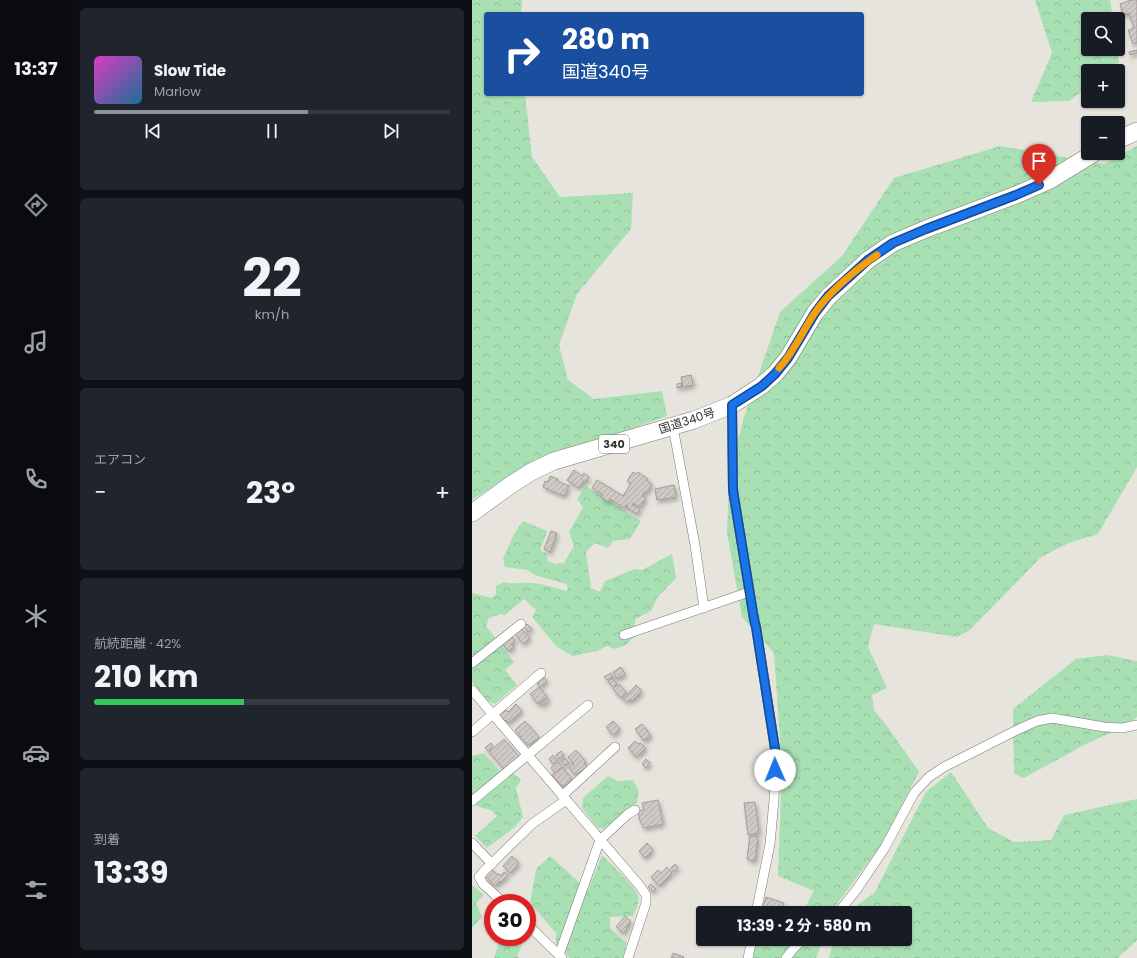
<!DOCTYPE html>
<html lang="ja">
<head>
<meta charset="utf-8">
<style>
	body { margin:0; font-family:Poppins,"Noto Sans JP",sans-serif; background:#20242c; color:#f1f3f6; height:100vh; display:flex; flex-direction:column; font-size:15px; white-space:nowrap }
	* { box-sizing:border-box; margin:0 }
	p { font-size:13px; color:#9ea1a6 }
	.icon { flex:none; width:22px; height:22px; fill:none; stroke:currentColor; stroke-width:2; stroke-linecap:round; stroke-linejoin:round }
	.map { position:relative; flex:1; overflow:hidden }
	.side { display:flex; flex-direction:column; gap:8px; padding:8px; background:#0d0f14; width:400px }
	.side>* { flex:none }
	.top-card { position:absolute; left:12px; top:12px; width:380px; height:84px; border-radius:4px; box-shadow:0 1px 3px #0004; background:#1a4fa0; color:#fff; overflow:hidden }
	.fabs { position:absolute; left:609px; top:12px; display:grid; gap:8px }
	.fabs a { display:grid; place-items:center; width:44px; height:44px; border-radius:4px; background:#171b24; box-shadow:0 1px 3px #0004; font-size:20px }
	.speed { position:absolute; left:12px; top:894px; display:flex; gap:8px; font-size:20px; font-weight:700; text-align:center }
	.speed>* { display:grid; place-content:center; width:52px; height:52px; border-radius:50%; background:#171b24; box-shadow:0 1px 3px #0004; line-height:1 }
	.speed .limit { border:6px solid #d22; background:#fff; color:#111 }
	.pin { position:absolute; display:grid; place-items:center; width:34px; height:34px; color:#fff; margin:-41px -17px; border-radius:50% 50% 50% 0; rotate:-45deg; box-shadow:0 0 4px #0007 }
	.pin .icon { rotate:45deg }
	.me { position:absolute; width:44px; margin:-22px; rotate:359deg; stroke-linejoin:round; filter:drop-shadow(0 0 3px #0008) }
	.turn { display:flex; align-items:center; gap:14px; height:84px; padding:0 12px; font-size:18px }
	.turn .icon { width:52px; height:52px; stroke-width:2.5 }
	.turn b { display:block; font-size:28px; line-height:34px }
	.big { font-size:30px; font-weight:700; line-height:1.1 }
	.side .card { flex:1; display:flex; flex-direction:column; justify-content:center; gap:6px; min-width:0; padding:0 14px; border-radius:6px; background:#20242c }
	.side .dial { align-items:center; gap:0 }
	.dial b { font-size:52px; line-height:1 }
	.song { display:flex; align-items:center; gap:12px }
	.cover { width:48px; height:48px; border-radius:6px; background:linear-gradient(135deg,hsl(310 70% 55%),hsl(200 70% 35%)) }
	.played { height:4px; border-radius:2px; background:linear-gradient(90deg,#8c9099 60%,#363941 60%) }
	.keys { display:flex; justify-content:space-around; direction:ltr }
	.heat { display:flex; justify-content:space-between; align-items:center; font-size:22px; direction:ltr }
	.charge { height:6px; border-radius:3px; background:linear-gradient(90deg,#34c759 42%,#363941 0) }
	.trip { position:absolute; left:224px; top:906px; width:216px; height:40px; border-radius:4px; background:#171b24; box-shadow:0 1px 3px #0004; font-weight:700; line-height:40px; text-align:center }
	main { display:flex; flex:1; min-height:0 }
	.dock { display:flex; flex-direction:column; width:72px; justify-content:space-around; align-items:center; background:#090b0e; color:#9ea1a6 }
	.dock .icon { width:28px; height:28px }
	.dock .selected { color:#8c9099 }
	.dock b { font-size:18px; color:#f1f3f6 }
	.map>svg:first-child { display:block }
</style>
</head>
<body>
<main>
<nav class="dock">
<b>13:37</b>
<svg class="icon selected" aria-label="directions" viewBox="0 0 24 24"><path d="M12 3l9 9-9 9-9-9zM9 14v-3h6M13 9l2 2-2 2"/></svg>
<svg class="icon" aria-label="music" viewBox="0 0 24 24"><path d="M9 18V5l10-2v13"/><circle cx="6" cy="18" r="3"/><circle cx="16" cy="16" r="3"/></svg>
<svg class="icon" aria-label="phone" viewBox="0 0 24 24"><path d="M5 4h4l2 5-3 2q2 4 5 5l2-3 5 2v4C11 20 4 13 5 4z"/></svg>
<svg class="icon" aria-label="climate" viewBox="0 0 24 24"><path d="M12 3v18M4 7l16 10M4 17L20 7"/></svg>
<svg class="icon" aria-label="car" viewBox="0 0 24 24"><path d="M5 17H2v-5l4-1 3-4h7l3 4 3 1v5h-3M9 17h6M6 11h13"/><circle cx="7" cy="17" r="2"/><circle cx="17" cy="17" r="2"/></svg>
<svg class="icon" aria-label="filters" viewBox="0 0 24 24"><path d="M4 7h16M4 17h16"/><circle cx="9" cy="7" r="2"/><circle cx="15" cy="17" r="2"/></svg>
</nav>
<section class="side">
<div class="card">
<div class="song"><i class="cover"></i><div><b>Slow Tide</b><p>Marlow</p></div></div>
<div class="played"></div>
<div class="keys"><svg class="icon" aria-label="previous" viewBox="0 0 24 24"><path d="M18 5L8 12l10 7zM5 5v14"/></svg><svg class="icon" aria-label="pause" viewBox="0 0 24 24"><path d="M8 5v14M16 5v14"/></svg><svg class="icon" aria-label="next" viewBox="0 0 24 24"><path d="M6 5l10 7-10 7zM19 5v14"/></svg></div>
</div>
<div class="card dial"><b>22</b><p>km/h</p></div>
<div class="card"><p>エアコン</p>
<div class="heat"><a>−</a><b class="big">23°</b><a>+</a></div>
</div>
<div class="card"><p>航続距離 · 42%</p><b class="big">210 km</b><div class="charge"></div></div>
<div class="card"><p>到着</p><b class="big">13:39</b></div>
</section>
<div class="map">
<svg width="665" height="958" viewBox="0 0 665 958">
	<defs>
		<pattern id="forest-crowns" width="20" height="18" patternUnits="userSpaceOnUse"><rect width="20" height="18" fill="#a8e0b4"/><path d="M2 6a3 3 0 1 1 6 0M12 15a3 3 0 1 1 6 0" fill="none" stroke="#91c19b"/></pattern>
		<pattern id="building-hatch" width="6" height="6" patternUnits="userSpaceOnUse"><rect width="6" height="6" fill="#d0c8c5"/><path d="M-1 1l2-2M0 6l6-6M5 7l2-2" fill="none" stroke="#b3acaa"/></pattern>
		<filter id="shadow"><feDropShadow dx="2" dy="3" stdDeviation="2" flood-color="#0004"/></filter>
	</defs>
	<rect width="100%" height="100%" fill="#e6e4dd"/>
	<path fill="url(#forest-crowns)" d="M0,0H50L49,14H14V94H53L60,157L88,197L161,193L159,229L105,294L87,345L96,380L122,399L190,391L195,416L51,468L0,500Z
		M563,0H638L641,19H616V49H645L647,62L636,71H616V87L597,101L559,102L580,53Z
		M528,146L632,164L665,146V467L626,534L597,543L569,557L498,630L485,637L402,624L396,647L415,688L400,695L402,710L417,729L447,772L407,848L362,908L360,913H330L342,891L306,876L310,769L302,653L270,617L255,533L257,477L272,417L308,312L370,256L422,178Z
		M114,486L169,521L158,539L141,541L136,548L123,543L114,552L119,588L128,592L133,581L163,569L170,570L200,554L204,578L185,598L179,611L163,619L162,637L154,645L143,649L135,646L125,651L101,656L85,647L60,617L64,610L52,599L33,615L29,614L17,618L14,626L42,662L33,670L45,685L23,704L16,701L0,682V667L6,662L5,655H0V593L20,598L24,594V586L32,582C42,585 50,582 60,583C72,584 83,588 94,591L96,588L94,584L63,575L56,570L33,567L31,559L42,534L51,521L75,531L68,550L75,554L76,561L83,564L92,563L102,546L97,532L111,507L105,499Z
		M635,655L665,661V717L653,726L612,745L552,778L542,774L541,709L604,659Z
		M12,753L34,778L41,773L49,780L44,788L51,817L43,827L15,848L3,836L25,816L20,811L0,804V756Z
		M479,772L516,828L542,842L579,840L592,815L665,799V940L646,958H357L362,939H433V913H375L403,892L434,831L454,792Z
		M136,776L145,781L161,780L167,792L165,803L157,808L131,829L126,828L110,808L111,798Z
		M130,855C138,863 162,885 166,895C168,902 164,909 161,916L138,917V928L155,943L151,958H98L84,944V933L58,903L64,869L78,856L116,890Z
		M0,885L12,895L4,903L10,917L0,928Z
		M30,937H53L45,956L47,958H22L27,943Z
		M315,939H351L344,958H274L275,948Z"/>
	<path fill="url(#building-hatch)" stroke="#a39c99" filter="url(#shadow)" d="M659,0H665V42L661,44L656,30L662,28L657,13L651,15L648,4Z
		M665,50V53L658,55L657,52Z
		M219,375L221,385L211,387L209,377Z
		M209,383L210,387L205,388V384Z
		M102,470L110,476L112,473L117,477L113,482L111,481L107,488L95,480Z
		M161,472L164,474L166,472L176,479L175,481L180,484L174,493L172,492L170,496L174,498L168,507L161,503L160,505L168,509L165,514L155,508L156,506L154,505L152,508L138,499L136,502L129,497L131,495L120,488L125,480L151,496L159,483L155,481Z
		M78,476L86,479L85,481L97,486L92,496L71,487L73,481L76,482Z
		M202,485L204,497L185,500L183,489Z
		M79,531L85,533L78,552L72,549Z
		M55,624L60,629L56,632L52,627Z
		M49,628L58,638L51,644L43,634Z
		M38,634L43,641L39,644L42,647L36,651L29,642Z
		M149,667L153,674L145,679L141,672Z
		M139,673L141,677L135,680L132,677Z
		M71,676L75,681L68,687L64,681Z
		M140,678L145,684L141,687L136,682Z
		M147,684L155,693L149,698L141,689Z
		M164,685L170,691L160,701L158,699L155,702L151,699Z
		M67,687L75,696L66,704L58,694Z
		M75,698L77,700L70,706L68,704Z
		M44,704L50,711L36,723L34,720L33,721L28,716L34,710L36,712Z
		M53,721L67,737L56,745L43,730Z
		M141,721L148,729L141,735L134,727Z
		M170,724L179,736L172,741L163,729Z
		M32,739L47,756L32,769L17,752Z
		M163,741L166,744L168,743L174,748L164,757L156,748Z
		M19,743L21,746L16,751L13,748Z
		M104,750L114,762L112,763L115,767L103,775L97,768L102,764L96,757Z
		M89,751L92,755L87,759L84,755Z
		M81,755L85,760L81,764L77,759Z
		M93,758L97,763L93,766L89,761Z
		M174,759L178,763L174,768L170,764Z
		M86,762L90,767L83,773L79,768Z
		M90,767L100,779L91,787L80,775Z
		M186,800L191,824L172,828L168,821L166,811L172,810L170,803Z
		M283,802L287,833L276,835L272,803Z
		M278,836L286,837L283,861L275,859Z
		M175,843L181,850L173,858L167,851Z
		M40,856L47,863L38,873L31,866Z
		M203,864L206,867L202,872L199,868Z
		M195,867L200,873L187,886L179,877L186,870L189,873Z
		M19,869L26,875L27,874L29,876L32,872L36,875L29,882L28,881L23,886L13,876Z
		M179,884L184,889L181,892L176,887Z
		M294,897L312,903L308,913H303L288,908L290,904H292Z
		M153,916L159,922L154,927L155,929L151,933L144,927Z
		M201,953L212,957L211,958H199Z"/>
	<g fill="none" stroke-linecap="round" stroke-linejoin="round">
		<defs>
			<path id="street" d="M260,405L261,491L282,619L284,627L304,755L302,800L298,844L284,913
				M201,427L223,545L232,608
				M152,635L277,592
				M0,663L49,624
				M0,690L168,886L174,895V903L156,958
				M0,732L69,673
				M90,796L143,747
				M0,801L116,705
				M0,843L20,864
				M32,903L11,884L7,877L12,871L60,824L94,800
				M366,913L385,889L412,849L442,793L457,777L472,767L543,731L565,721L580,718L632,727L650,728L665,725
				M55,924L90,958
				M87,955L128,840L156,814L163,810
				M276,958L280,939
				M314,958L322,948L332,939"/>
			<path id="highway" d="M646,140L665,131
				M0,513L40,484L59,472L82,461L222,420L260,405L289,386L303,374L316,358L343,313L357,296L396,260L421,243L454,229L544,195L578,180L622,153"/>
		</defs>
		<use href="#street" stroke="#7c7a74" stroke-width="10"/>
		<use href="#highway" stroke="#7c7a74" stroke-width="18"/>
		<use href="#street" stroke="#fff" stroke-width="9"/>
		<use href="#highway" stroke="#fff" stroke-width="17"/>
	</g>
	<g fill="none" stroke-linecap="round" stroke-linejoin="round">
		<defs>
			<path id="route" d="M303,770L304,755L284,627L282,619L261,490L260,405L290,386L303,374L316,358L343,313L356,296L396,260L421,243L454,229L544,195L567,185"/>
		</defs>
		<use href="#route" stroke="#114b97" stroke-width="10"/>
		<use href="#route" stroke="#1a73e8" stroke-width="7"/>
		<path stroke="#f59e0b" stroke-width="7" d="M307,368C322,352 330,332 342,314C356,293 384,269 405,255"/>
	</g>
	<g text-anchor="middle" stroke-width="4" stroke-linejoin="round" paint-order="stroke">
		<rect fill="#fff" stroke="#71706f" stroke-width="1" x="127" y="435" width="30" height="18" rx="3"/>
		<g font-size="11" font-weight="bold" fill="#343331">
			<text x="142" y="448">340</text>
		</g>
		<g font-size="12" fill="#343331" stroke="#fff">
			<text transform="translate(215 421) rotate(-18)" y="4">国道340号</text>
		</g>
	</g>
</svg>
<div class="fabs">
<a><svg class="icon" aria-label="search" viewBox="0 0 24 24"><circle cx="10" cy="10" r="6"/><path d="M15 15l6 6"/></svg></a>
<a>+</a>
<a>−</a>
</div>
<div class="speed"><div class="limit">30</div></div>
<div class="pin" style="left:567px;top:185px;background:#d93025"><svg class="icon" aria-label="arrive" viewBox="0 0 24 24"><path d="M6 21V4h12l-3 4 3 4H6"/></svg></div>
<svg class="me" style="left:303px;top:770px" viewBox="-20 -20 40 40"><circle r="19" fill="#fff"/><path d="M0-13L10 11 0 6-10 11z" fill="#1a73e8"/></svg>
<div class="trip">13:39 · 2 分 · 580 m</div>
<div class="top-card">
<div class="turn"><svg class="icon" aria-label="right" viewBox="0 0 24 24"><path d="M7 20v-9h11M14 6l5 5-5 5"/></svg><div><b>280 m</b>国道340号</div></div>
</div>
</div>
</main>
</body>
</html>
